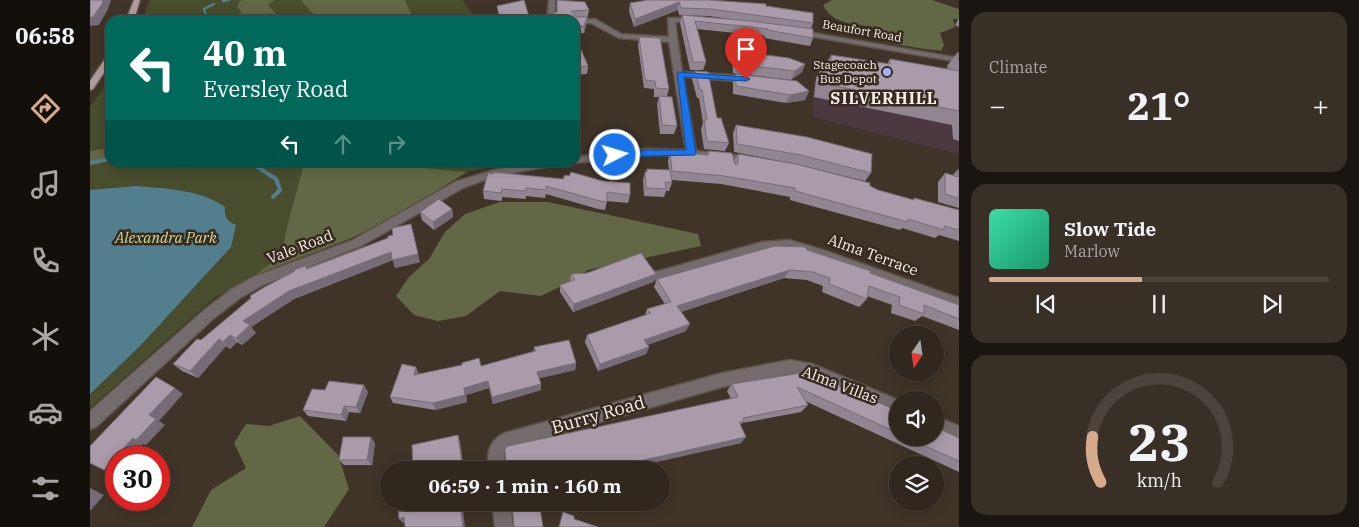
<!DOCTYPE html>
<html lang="en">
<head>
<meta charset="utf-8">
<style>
	body { margin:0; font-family:"IBM Plex Serif",serif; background:#382f27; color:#f1f3f6; height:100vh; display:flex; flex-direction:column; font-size:19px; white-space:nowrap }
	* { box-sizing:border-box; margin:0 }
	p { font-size:16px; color:#a8a5a4 }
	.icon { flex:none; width:28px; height:28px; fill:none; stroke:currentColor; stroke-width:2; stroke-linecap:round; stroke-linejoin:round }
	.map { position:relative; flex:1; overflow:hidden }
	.sheet { display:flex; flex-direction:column; gap:12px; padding:12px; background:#1a1510; width:400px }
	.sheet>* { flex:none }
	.hud { position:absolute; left:15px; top:15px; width:475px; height:152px; border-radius:15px; box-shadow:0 2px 12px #0003,0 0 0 1px #4b443c; background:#00695c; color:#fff; overflow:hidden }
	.needle { width:32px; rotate:193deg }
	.tools { position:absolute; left:799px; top:326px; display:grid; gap:10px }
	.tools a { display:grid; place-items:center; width:55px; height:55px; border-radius:50%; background:#30271e; box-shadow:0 2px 12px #0003,0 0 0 1px #4b443c; font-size:25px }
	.speed { position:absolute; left:15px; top:446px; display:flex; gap:10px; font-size:25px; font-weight:700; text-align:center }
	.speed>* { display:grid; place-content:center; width:65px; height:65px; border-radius:50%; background:#30271e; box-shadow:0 2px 12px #0003,0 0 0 1px #4b443c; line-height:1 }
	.speed .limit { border:8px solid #d22; background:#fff; color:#111 }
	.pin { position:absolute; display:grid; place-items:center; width:42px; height:42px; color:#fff; margin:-51px -21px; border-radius:50% 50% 50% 0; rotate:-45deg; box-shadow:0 0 5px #0007 }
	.pin .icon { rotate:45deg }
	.me { position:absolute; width:55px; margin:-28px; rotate:85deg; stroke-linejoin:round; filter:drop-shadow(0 0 4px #0008) }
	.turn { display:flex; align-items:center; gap:18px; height:105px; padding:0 15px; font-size:22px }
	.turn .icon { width:65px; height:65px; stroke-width:2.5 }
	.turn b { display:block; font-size:35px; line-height:42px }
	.lanes { display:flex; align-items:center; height:48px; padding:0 15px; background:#0003; justify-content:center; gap:25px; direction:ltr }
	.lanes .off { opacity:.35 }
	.big { font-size:38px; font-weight:800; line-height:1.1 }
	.sheet .tile { flex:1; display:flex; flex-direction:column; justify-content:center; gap:8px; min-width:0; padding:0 18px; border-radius:15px; background:#382f27 }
	.sheet .dial { align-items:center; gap:0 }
	.dial svg { height:130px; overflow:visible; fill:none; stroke:#4b443c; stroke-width:7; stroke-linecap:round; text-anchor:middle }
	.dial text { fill:#f1f3f6; stroke:none }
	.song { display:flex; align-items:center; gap:15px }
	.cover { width:60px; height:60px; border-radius:8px; background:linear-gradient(135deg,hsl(160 70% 55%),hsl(160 70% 35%)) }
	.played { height:5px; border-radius:2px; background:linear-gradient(90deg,#d6ab8b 45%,#4b443c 45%) }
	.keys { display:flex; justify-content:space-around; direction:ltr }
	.heat { display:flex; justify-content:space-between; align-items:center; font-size:28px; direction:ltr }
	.trip { position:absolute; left:290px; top:461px; width:290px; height:50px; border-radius:25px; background:#30271e; box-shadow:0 2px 12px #0003,0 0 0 1px #4b443c; font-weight:800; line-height:50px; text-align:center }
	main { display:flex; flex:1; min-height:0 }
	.tabs { display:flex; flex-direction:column; width:90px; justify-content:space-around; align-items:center; background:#13100c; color:#a8a5a4 }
	.tabs .icon { width:35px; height:35px }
	.tabs .selected { color:#d6ab8b }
	.tabs b { font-size:22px; color:#f1f3f6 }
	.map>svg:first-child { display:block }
</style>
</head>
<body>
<main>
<nav class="tabs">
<b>06:58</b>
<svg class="icon selected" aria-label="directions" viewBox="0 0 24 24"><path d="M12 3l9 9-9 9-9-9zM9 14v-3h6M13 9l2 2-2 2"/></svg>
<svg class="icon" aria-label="music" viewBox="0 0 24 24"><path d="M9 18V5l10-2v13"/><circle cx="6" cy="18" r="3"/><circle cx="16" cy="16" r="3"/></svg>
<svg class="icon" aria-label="phone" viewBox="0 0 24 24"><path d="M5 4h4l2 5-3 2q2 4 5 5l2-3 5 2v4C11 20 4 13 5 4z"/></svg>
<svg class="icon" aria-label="climate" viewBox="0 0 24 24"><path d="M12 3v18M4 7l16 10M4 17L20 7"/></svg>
<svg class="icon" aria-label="car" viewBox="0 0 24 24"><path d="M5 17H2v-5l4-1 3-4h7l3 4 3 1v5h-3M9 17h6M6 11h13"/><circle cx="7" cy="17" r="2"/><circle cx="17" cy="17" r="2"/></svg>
<svg class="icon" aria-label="filters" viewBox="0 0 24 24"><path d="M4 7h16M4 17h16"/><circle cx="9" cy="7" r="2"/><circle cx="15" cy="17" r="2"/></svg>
</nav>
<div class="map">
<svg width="869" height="527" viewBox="0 0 869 527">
	<rect width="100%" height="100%" fill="#403428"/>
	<path fill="#4b3840" d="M724,82L869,109V154L723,117Z"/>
	<path fill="#484d2e" d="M59,0H230L240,20H53Z
		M315,0H373L386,20H324Z
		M20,79V162L415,163V165L377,172L297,221L259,239L165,275L124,298L0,408V107Z"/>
	<path fill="#626845" d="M151,0H184L178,5L191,20H156L147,6Z
		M211,0H315L324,20H217L224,15Z
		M742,0H842L869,9V19H863L865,27L850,33L854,45L851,51C828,48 805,45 783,38L778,26C760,24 742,23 733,5Z
		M20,148V158L0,165V151Z
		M214,163H280L377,172L297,221L259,239L165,275L192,255C196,223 207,194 214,163Z
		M410,202H458L608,234L611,246L498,270L478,283L451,296L410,291L376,316L348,321L324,315L306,296L319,277L339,259L355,232L375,214Z
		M210,416L248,455L259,489L234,527H102L121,490L156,468L144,443L156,424L179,426Z"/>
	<path fill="#537e8e" d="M46,186C78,189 109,189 135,207C134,217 137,221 146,225L141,247L50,346L0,394V190Z"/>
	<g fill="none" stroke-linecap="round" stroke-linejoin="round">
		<path stroke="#537e8e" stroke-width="2.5" d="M133,1L139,0
			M124,4L114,9L116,16L135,20"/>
		<path stroke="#537e8e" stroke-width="4" d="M160,162L186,179L190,190L183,197
			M0,163L20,159"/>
		<defs>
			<path id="minor" d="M459,0H465V20H457Z
				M578,18H609L613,20L609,22H585L592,72L660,76L664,79L660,82L593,77L606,151L661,157L665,158L666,160L665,162L581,155H555L485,163L482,162H485V157L555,149L596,150L579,42L529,38L501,23H485V20H482L505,19L531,34L579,37Z
				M705,30L869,58V62L708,34H705Z
				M444,162H470L465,165L402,177L373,188L271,246L173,285L150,298L123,319L6,427L0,429V411L113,311L140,290L163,277L263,240L365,182L400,171Z
				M699,240L733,250L869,298V310L727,257L699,250L672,252L569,281L564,280L563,276L564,272L569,271L672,242Z
				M700,360L722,364L808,400V415L721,378L700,374L632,387L420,448L414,454L415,470H399C396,454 399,440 415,433L632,373Z
				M845,416L869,426V442L845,432Z
				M402,502H420L423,527H405Z"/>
			<path id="major" d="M44,0H50L44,20H36Z
				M17,56H20V64L3,89L0,90V81Z"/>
		</defs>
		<use href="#minor" stroke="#5d5247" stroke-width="3"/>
		<use href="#major" stroke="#5d5247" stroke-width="3"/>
		<use href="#minor" fill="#746b6c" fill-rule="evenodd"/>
		<use href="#major" fill="#b09da0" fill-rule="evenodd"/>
	</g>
	<path fill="#918592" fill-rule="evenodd" d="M467,0L499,10L496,25L494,33L485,34V20H461V14L467,12Z
		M558,0L676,6L723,23L721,29L723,38L720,46L674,38L675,36L607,29L616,62L613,70H600L590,23L592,15H589L588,10L544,27L539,11L540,3ZM592,15L619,16L640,19Z
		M869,18V27L865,25Z
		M485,36L498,66L497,74L485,75Z
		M549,37L579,89L577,96L587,126L584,134H570L567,104L569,97H564V89L554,88L548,45Z
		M645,51L715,64L712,72L701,80L643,73L642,59Z
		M867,53H869V141L863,139L862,125L724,97L726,78L733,65L735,66L741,55L797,64L800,59L858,70L857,66Z
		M605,71L627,118L639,143L635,151L614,149L611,129L613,123L609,98H607L602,79Z
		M646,74L719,91L715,100L696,103L643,94V82Z
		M646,125L781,173L775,181L706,164L644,152L643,133Z
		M618,151L644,162L648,154L780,186L788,190L823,200L824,198L869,210V241L849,235L845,238L812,228L810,230L700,200V197L631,184L582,180V183L579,191H576L574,197L554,196L553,180L555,172H556L557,169L579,170L578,161L580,152L617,154Z
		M867,170H869V208L848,202V182L855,173L863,175Z
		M473,179L540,195L538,203L517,201L515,210L508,209L456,194L455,198L436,196V199L412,197V201L394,199L393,191Z
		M362,209L363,217L344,230L332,220L330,212Z
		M298,238L330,262L305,268L303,260L204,299L161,327L166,333L152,345L147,342L140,349L136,346L108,378L92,371L83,364L111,340L217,268Z
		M717,250L869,305V330L832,316L825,321L801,313L802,305L777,296V299L769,307L732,292L733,286L717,280L694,278L591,312L596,331L557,345L559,347L556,354L508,371L495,342L497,335L555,315L557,309L575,304L564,287L567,279Z
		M481,274H566L563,282L483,312L470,292V285L480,281Z
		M444,347L486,363L485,370L449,378L451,390L403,404L399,388L376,395L377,402L345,410L303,403L300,397L329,374L391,366L444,351Z
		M717,372L808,411V438H869V472L715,401L718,405L711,412L652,423L650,425L651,443L530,470H511L510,467L494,470H415L641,399L637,391L642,384Z
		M235,390L278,392L270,413L259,412L256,421L218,416L213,410Z
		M285,443L282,465H254L249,460Z"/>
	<path fill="#766c77" d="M13,0H21L17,11L9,25L0,26V18Z
		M589,2L588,10L544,27L545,19Z
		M497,17L496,25L494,33V26Z
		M715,64L712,72L701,80L705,71Z
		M719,91L715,100L696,103L700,95Z
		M362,209L363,217L344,230L343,222Z
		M321,224L330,262L305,268L303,260L204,299L161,327L166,333L152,345L146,338L153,321L199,291L301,252Z
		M700,270L694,278L584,314L587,306Z
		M566,274L563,282L483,312L484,304Z
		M600,324L596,331L552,347L554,340Z
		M140,335L147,342L140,349L133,342Z
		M129,339L136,346L108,378L100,371Z
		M559,347L556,354L508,371L510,364Z
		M486,363L485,370L447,379V372Z
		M326,367L329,374L326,382L324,375Z
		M398,381L399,388L376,395L377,402L345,410L343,403L374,388Z
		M451,384V390L403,404L402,397Z
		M274,385L278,392L270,413L266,407Z
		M85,388L93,394L69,421L75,425L56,445L53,444L41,458H26V475L14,470L43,438L59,415Z
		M254,406L259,412L256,421L251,415Z
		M368,435L370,441L374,470H373Z
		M281,437L285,443L282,465L277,460Z
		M656,437L651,443L530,470H513L514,469Z
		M0,488L14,495L0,511Z
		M370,502H372L375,527H373Z
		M314,517L318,521L313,523L309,519Z"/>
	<path fill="#a99baa" stroke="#766c77" d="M0,0H13L12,4L3,17L0,18Z
		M434,0L440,20H410L407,6Z
		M467,0L495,2L499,10L482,11L481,12L486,17H497L494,26H485V20H464L461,14L467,12Z
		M558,0H619L676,4V6L723,13V23L621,9L591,8L589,2L545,19L540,3Z
		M592,15L660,21L723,29V38L677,30L678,29L605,21L616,62H603Z
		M485,36L498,66L485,67Z
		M549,37L570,38L579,89L566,88L565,81L555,80Z
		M645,51L699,58L715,64L705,71L646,64Z
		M867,53H869V61Z
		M741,55L800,64V59L869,71V111L731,83L733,65L741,68Z
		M605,71L618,72L627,118H631L639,143L617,141L614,120H617L612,90H610Z
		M646,74L707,81L719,91L700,95L646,86Z
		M569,96L582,97L587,126L572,125Z
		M646,125L717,137L782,154L781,173L711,155L647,144Z
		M618,151L642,153L645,164H648V154L706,164L780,183V186L788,190L824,200V198L869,210V230L854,226V230L818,219V222L705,191V188L634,176L582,171L580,152L619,155Z
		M557,169L580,170L582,183L575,182L576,189L556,188L555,172H557Z
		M867,170H869V198L855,194V173L868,177Z
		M403,172L473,179L475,175L479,176L481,172L513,181L540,183V195L517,192V202L510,201L456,186V190L436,188V191L412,189L411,193L393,191L398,173L403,174Z
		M349,199L362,209L343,222L330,212Z
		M321,224L328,254L302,260L301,252L199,291L153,321L160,325L146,338L140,335L133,342L129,339L100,371L83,364L107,339L111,340L161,298L160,296L173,288L205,271L204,270L215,266L217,269L298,238V236L303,235L302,228Z
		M685,246L716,247L717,250L781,271L780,273L869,305V319L834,305V314L809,305L810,297L779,286L777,299L739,284L740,278L723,272L700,270L587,306L600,324L554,340L559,347L510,364L497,335L561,313L557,309L581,302L567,279Z
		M551,253L566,274L484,304L470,285L485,280L481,274L497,273Z
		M479,340L486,363L447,372L451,384L402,397L398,381L374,388L375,395L343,403L300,397L312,364L326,367L324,375L372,365V363L389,358L391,366L446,351L444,347Z
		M717,372L808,411V433L707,387L718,405L653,418L654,421L649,422L656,437L514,469L512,461L472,470H415V467L416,465L415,449L418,446L648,397L642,384Z
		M66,377L85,388L59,415L66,419L46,440L43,438L14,470L0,463V446Z
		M239,381L274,385L266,407L254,406L251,415L213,410L222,389L235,390Z
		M845,427L869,438V461L817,438H845Z
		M368,435L373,470H323L322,445Z
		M253,437H281L277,460H249Z
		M318,502H370L373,527H315L314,517L309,519L308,505Z
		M422,502H449L453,527H424Z
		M473,512L484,516V519L508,527H469Z"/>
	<path fill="#1a73e8" stroke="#114b97" d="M587,72L656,77L660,79L656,81L594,77L606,153L605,155L521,157V153L525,152L555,150H596Z"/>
	<circle fill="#a5b1fc" stroke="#362a1f" stroke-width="2" cx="797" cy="72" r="5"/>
	<g text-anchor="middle" stroke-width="5" stroke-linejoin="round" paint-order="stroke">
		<g font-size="12" fill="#f6eee7" stroke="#362a1f">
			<text transform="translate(772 31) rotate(10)" y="4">Beaufort Road</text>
		</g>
		<g font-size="12" fill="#f6eee7" stroke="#362a1f" text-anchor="end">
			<text x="787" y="69">Stagecoach<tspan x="787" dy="14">Bus Depot</tspan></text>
		</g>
		<g font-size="15" font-style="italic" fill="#cfda9b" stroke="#362a1f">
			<text x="76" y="243">Alexandra Park</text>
		</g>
		<g font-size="15" fill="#f6eee7" stroke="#362a1f">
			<text transform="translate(210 247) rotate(-21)" y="5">Vale Road</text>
			<text transform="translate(783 255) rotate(20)" y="5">Alma Terrace</text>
			<text transform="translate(750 385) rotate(21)" y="5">Alma Villas</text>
		</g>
		<g font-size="16" font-weight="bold" letter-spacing="1" fill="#f6eee7" stroke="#362a1f">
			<text x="794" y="104">SILVERHILL</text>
		</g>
		<g font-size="18" fill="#f6eee7" stroke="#362a1f">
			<text transform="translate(508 415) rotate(-16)" y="6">Burry Road</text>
		</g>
	</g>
</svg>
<div class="tools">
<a><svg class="needle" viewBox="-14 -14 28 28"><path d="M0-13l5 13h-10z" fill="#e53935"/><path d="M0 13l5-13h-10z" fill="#a8a5a4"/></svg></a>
<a><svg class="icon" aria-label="sound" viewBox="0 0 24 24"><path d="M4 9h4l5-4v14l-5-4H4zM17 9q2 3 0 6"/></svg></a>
<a><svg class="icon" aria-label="layers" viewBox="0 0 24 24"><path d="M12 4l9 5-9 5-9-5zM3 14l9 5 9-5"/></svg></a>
</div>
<div class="speed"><div class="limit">30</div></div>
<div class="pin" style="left:656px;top:79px;background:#d93025"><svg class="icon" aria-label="arrive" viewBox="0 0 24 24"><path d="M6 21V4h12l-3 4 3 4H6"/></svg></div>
<svg class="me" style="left:525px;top:155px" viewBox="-20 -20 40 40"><circle r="17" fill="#1a73e8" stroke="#fff" stroke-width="3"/><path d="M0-11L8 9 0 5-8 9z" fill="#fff"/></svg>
<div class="trip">06:59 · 1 min · 160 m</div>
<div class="hud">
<div class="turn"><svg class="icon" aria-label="left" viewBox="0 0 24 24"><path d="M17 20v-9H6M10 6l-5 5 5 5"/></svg><div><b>40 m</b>Eversley Road</div></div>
<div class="lanes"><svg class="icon" aria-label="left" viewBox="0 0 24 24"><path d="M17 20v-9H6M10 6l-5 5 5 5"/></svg><svg class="icon off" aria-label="ahead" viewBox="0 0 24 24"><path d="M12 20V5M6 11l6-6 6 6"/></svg><svg class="icon off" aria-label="right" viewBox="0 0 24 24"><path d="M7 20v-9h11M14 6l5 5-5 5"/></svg></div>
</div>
</div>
<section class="sheet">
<div class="tile"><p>Climate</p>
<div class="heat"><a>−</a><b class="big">21°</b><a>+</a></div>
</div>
<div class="tile">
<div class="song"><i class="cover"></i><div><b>Slow Tide</b><p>Marlow</p></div></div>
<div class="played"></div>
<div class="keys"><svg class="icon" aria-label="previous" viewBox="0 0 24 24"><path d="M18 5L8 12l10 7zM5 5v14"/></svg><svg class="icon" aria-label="pause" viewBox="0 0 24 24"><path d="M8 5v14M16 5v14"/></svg><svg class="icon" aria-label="next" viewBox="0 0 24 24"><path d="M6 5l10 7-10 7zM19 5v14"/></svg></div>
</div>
<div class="tile dial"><svg viewBox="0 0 100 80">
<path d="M14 69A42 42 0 1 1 86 69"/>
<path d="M14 69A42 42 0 0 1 9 41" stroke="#d6ab8b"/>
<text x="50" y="56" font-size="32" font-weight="700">23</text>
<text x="50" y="72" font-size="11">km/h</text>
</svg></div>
</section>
</main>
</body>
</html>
